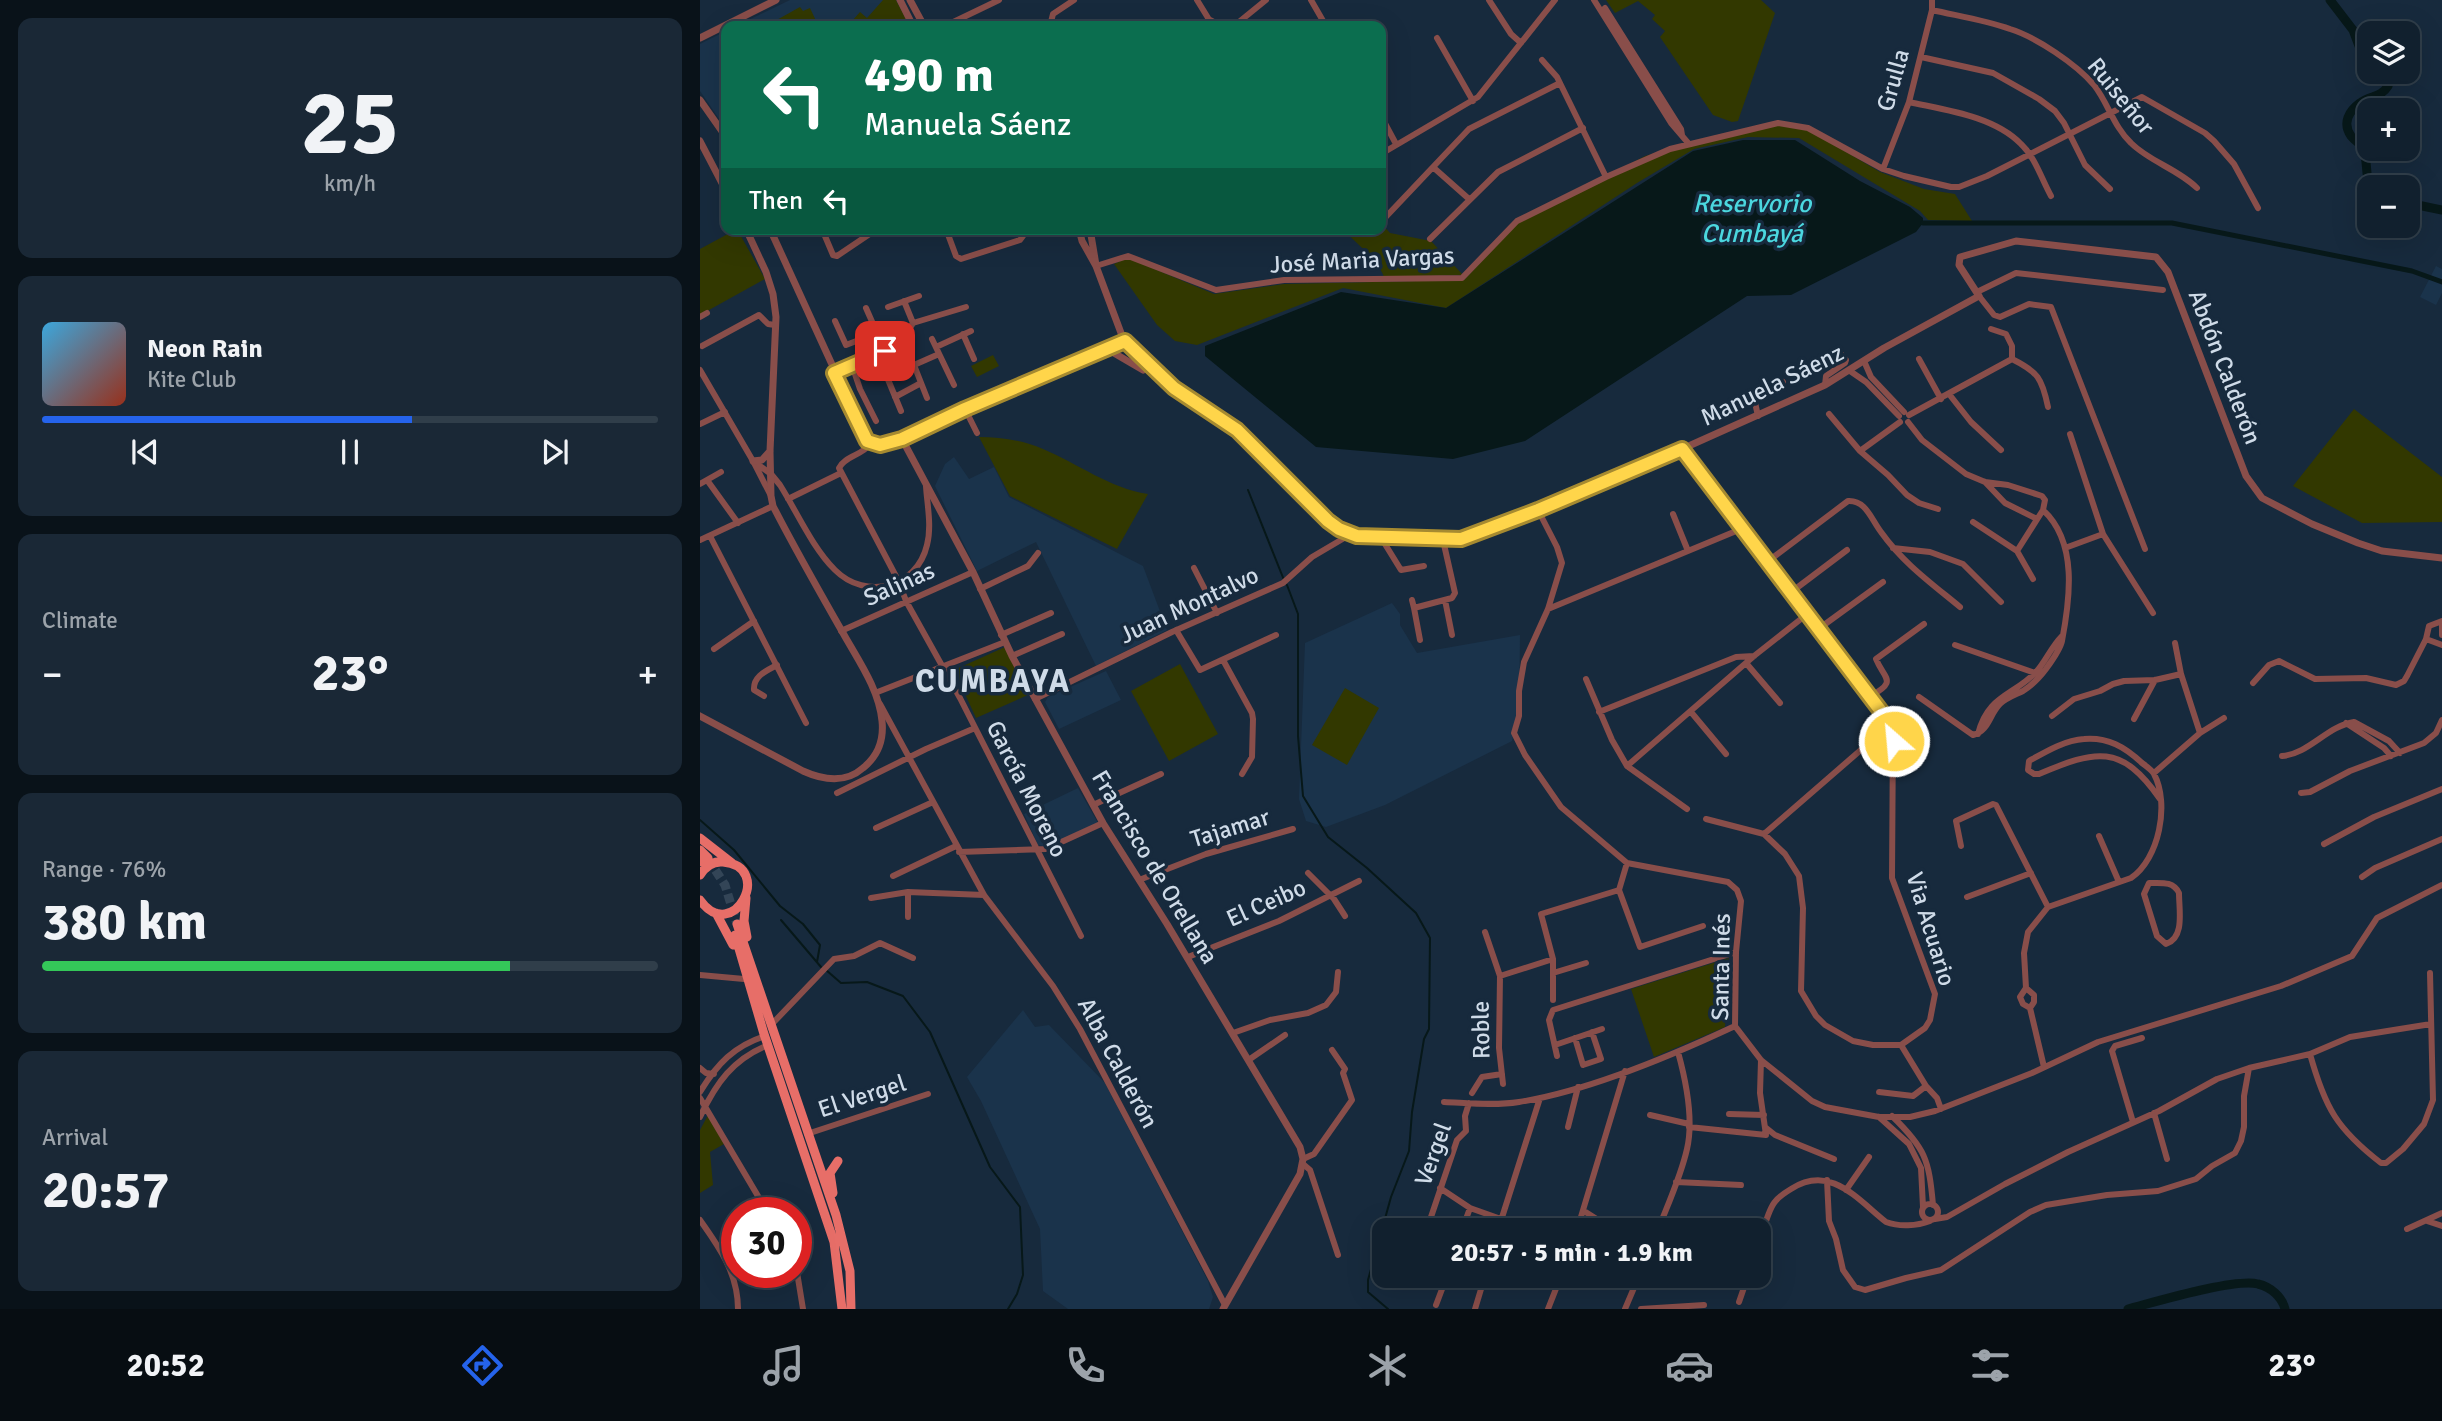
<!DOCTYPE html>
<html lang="en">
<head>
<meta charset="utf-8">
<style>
	body { margin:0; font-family:Signika,sans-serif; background:#1a2836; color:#f1f3f6; height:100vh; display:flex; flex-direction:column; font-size:26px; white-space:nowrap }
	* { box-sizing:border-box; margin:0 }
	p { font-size:23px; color:#9ca3aa }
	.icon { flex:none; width:38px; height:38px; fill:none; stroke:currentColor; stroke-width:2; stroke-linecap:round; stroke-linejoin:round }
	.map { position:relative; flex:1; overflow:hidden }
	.drawer { display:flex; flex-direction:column; gap:18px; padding:18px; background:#091219; width:700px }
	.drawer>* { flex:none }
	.top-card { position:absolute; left:21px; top:21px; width:665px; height:214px; border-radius:14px; box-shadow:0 7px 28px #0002,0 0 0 2px #303e4a; background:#0b6e4f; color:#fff; overflow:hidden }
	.buttons { position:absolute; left:1657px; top:21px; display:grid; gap:14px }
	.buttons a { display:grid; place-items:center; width:63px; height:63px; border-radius:14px; background:#11202e; box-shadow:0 7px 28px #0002,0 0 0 2px #303e4a; font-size:35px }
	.speed { position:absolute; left:21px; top:1197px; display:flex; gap:14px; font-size:35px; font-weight:700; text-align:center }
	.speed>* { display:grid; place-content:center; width:91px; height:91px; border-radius:50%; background:#11202e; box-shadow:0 7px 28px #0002,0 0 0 2px #303e4a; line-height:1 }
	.speed .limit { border:10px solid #d22; background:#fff; color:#111 }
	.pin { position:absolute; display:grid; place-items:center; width:60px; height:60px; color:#fff; margin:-30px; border-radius:14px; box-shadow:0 4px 10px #0006 }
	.me { position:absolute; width:77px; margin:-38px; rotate:333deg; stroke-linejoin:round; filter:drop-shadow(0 0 5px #0008) }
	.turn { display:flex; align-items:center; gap:24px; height:147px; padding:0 28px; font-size:32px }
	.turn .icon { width:91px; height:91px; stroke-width:2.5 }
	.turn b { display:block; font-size:49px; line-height:60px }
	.then { display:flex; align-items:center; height:66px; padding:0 28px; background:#0003; gap:14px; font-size:26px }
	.big { font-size:52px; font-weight:700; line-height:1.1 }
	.drawer .tile { flex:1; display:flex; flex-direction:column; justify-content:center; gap:10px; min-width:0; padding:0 24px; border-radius:14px; background:#1a2836 }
	.drawer .dial { align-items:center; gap:0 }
	.dial b { font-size:91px; line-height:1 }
	.song { display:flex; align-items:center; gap:21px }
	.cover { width:84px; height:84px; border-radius:10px; background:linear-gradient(135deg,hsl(200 70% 55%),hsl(10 70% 35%)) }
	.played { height:7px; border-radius:4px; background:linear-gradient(90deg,#2563eb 60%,#303e4a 60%) }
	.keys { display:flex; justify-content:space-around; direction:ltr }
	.heat { display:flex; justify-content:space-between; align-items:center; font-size:38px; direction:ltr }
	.charge { height:10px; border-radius:5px; background:linear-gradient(90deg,#34c759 76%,#303e4a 0) }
	.trip { position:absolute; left:672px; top:1218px; width:399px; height:70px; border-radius:14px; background:#11202e; box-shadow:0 7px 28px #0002,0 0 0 2px #303e4a; font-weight:700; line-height:70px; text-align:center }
	.tabs { display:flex; height:112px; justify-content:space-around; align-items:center; background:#070d12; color:#9ca3aa }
	.tabs .icon { width:49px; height:49px }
	.tabs .on { color:#2563eb }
	.tabs b { font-size:32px; color:#f1f3f6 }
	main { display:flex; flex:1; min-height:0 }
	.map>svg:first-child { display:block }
</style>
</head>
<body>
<main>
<section class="drawer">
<div class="tile dial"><b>25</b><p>km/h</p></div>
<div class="tile">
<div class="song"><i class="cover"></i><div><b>Neon Rain</b><p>Kite Club</p></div></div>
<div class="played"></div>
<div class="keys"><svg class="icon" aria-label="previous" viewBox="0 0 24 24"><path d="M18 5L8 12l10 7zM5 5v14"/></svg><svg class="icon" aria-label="pause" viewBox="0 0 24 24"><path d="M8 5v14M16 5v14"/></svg><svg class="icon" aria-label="next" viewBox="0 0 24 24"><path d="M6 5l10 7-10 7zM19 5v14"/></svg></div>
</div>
<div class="tile"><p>Climate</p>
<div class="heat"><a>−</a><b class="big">23°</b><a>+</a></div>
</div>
<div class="tile"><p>Range · 76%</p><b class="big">380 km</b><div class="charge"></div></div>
<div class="tile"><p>Arrival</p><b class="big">20:57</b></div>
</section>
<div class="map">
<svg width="1742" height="1309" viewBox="0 0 1742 1309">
	<rect width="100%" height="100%" fill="#172a3d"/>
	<path fill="#1a334b" d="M90,0H197L210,26H36Z
		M26,31V129L0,91V44Z
		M1736,266L1742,269V293L1736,305L1720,297Z
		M254,457L269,479L294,467L309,497L443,566L467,630L396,666L336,542L277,571L235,486L245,464Z
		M692,603L700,614V625L717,653L820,635L819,713L812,741L685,805L626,827L606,821L599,799L605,643Z
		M406,671L421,700L359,729L345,702L348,697Z
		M378,788L398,823L348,847L338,845L324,814Z
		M323,1010L335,1027L349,1025L405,1083L508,1281L513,1297L509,1309H368L343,1291L340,1229L281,1101L267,1077Z"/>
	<path fill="#323800" d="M183,0H196L206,19C191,26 171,32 158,21L155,24L152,21L160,12L167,18Z
		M906,0H1061L1075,13L1038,121L1032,122L1013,115L960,37L965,31L952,19L955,15L938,1L915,13Z
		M100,7L103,11L110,8L118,25L66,26Z
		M1080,125L1109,130L1180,172L1224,189L1255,194L1272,221L1228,220L1220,211L1099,138L1048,137L994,149L937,183L746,308L643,288L497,345L475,341L457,325L414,264L428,258L514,294L584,284L764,280L819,222L945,156L1005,138Z
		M681,223L690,233L731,241L763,275L684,277C677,258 657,245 643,229H681Z
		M37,229L65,279L0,315V249Z
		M293,355L299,366L277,377L271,366Z
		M1654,409L1742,477V522L1662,523L1593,486Z
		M279,437C301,437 322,440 343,449C379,464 409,488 448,494L417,549L310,496Z
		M305,647L328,695L276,718L254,670Z
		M480,664L518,734L469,761L431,691Z
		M645,688L679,708L647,765L612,745Z
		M1029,958L1025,1027L954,1057L931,989Z
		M8,1115L24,1144L10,1152L13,1185L0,1193V1130Z"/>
	<path fill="#071819" d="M1043,140H1095L1160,181L1210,207L1223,218V223L1216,232L1091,295L1047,296L825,441L753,459L616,447L505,356V346L641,292L746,308L993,151Z"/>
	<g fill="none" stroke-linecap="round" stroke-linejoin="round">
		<path stroke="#071819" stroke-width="2" d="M548,490L584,580
			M587,585L598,614V736L603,796L628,837L667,868L716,913L730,938L729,1029L724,1039L712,1112L709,1151L691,1197L668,1280V1292L688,1309
			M0,820L34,850L80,906L103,924L120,945L117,962
			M81,920L121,967
			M126,970L141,983L167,982L203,996L230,1032L290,1167L320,1207L323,1275L317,1294L308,1309"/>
		<path stroke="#071819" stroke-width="5" d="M1223,223H1472L1712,271L1742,282"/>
		<path stroke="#071819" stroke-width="9" d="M1630,0L1653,30L1659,46L1670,61
			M1670,187C1665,175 1668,160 1663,148C1660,143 1655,141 1651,136C1642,123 1649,111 1660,103C1670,95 1681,98 1688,86L1678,72
			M1708,203L1742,210
			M1428,1309C1455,1302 1535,1278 1558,1284C1571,1287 1582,1297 1585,1309"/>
		<path stroke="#334557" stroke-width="9" stroke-dasharray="9 4.5" stroke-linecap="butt" d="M8,859L25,885L37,924"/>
		<path stroke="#894e4a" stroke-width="6" d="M497,0L513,26
			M611,0L626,26
			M789,0L811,34L821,43
			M894,0L971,123L989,144
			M905,8L981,129L982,135
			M1232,10C1258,16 1285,20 1310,29C1336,37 1376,64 1394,85C1408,103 1414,127 1431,143C1450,162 1478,169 1497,188
			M510,20L521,26
			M245,26L299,0
			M350,26L353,14L374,0
			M534,26L566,0
			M737,38L773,101
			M1221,57L1293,73L1339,99L1355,111L1364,123L1385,165L1410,189
			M842,60L857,77L906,177
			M1209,102C1245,110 1294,116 1321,144C1335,157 1342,180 1351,196
			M681,116L696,144
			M681,154L778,97L855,0
			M734,168L769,199
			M1183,169L1209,102L1232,10V0
			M681,222L769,129L860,83
			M122,229L133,255L137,256L177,229
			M246,229L256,256L261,259L320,240L323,236L322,229
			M469,229V232
			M730,239L798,172L883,128
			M396,266L428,256L516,290L584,280L762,278L817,221L906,177L970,149L1078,123L1108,128L1183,169L1204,176L1251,187H1259L1287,176L1442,97L1505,133L1514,141L1534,164L1558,208
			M1277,292L1316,273L1463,290
			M1279,296L1294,315L1300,317L1329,304L1351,307L1445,549
			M204,301L213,323
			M188,307L219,296
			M166,308L185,351
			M0,317L7,313
			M135,321L146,345L177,333
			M1291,329L1306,334L1312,346V359C1338,372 1342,378 1348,407
			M263,334L274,359
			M232,339L254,385
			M198,345L214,365L227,398
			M2,346L59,315L68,324L75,325
			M236,347L271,331
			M1219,359L1241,399
			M1164,361L1171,377L1204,412
			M152,365L160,389L176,421
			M182,365L201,411
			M214,365L239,354
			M0,370L53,461L71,496
			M1150,371L1166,382L1199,416
			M134,373L198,345L202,342L213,323L266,307
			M1125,385L1126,376L1145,363L1146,360L1140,353L1130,359
			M1249,394L1271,422L1301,450
			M195,397L221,383
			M265,409L277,433
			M1129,414L1160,451L1188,475L1207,495L1219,503L1238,509
			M1209,415L1312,359
			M1058,416L1054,398L1083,382
			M1208,422L1222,440L1266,474L1285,482L1308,485L1342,496L1345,500L1343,510C1378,542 1370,599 1362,641C1360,650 1351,662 1346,669C1340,677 1331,686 1323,691C1315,695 1306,698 1300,704C1289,715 1289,731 1273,735L1219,697
			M0,424L25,412
			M170,444C163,455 145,456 139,468L199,582L206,601L260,698L381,936
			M982,449L1193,727
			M1160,451L1200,422
			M53,461L71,474L80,485C97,512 112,547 135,570C166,601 217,588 227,545C232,526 227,504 226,486
			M7,480L38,523
			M1285,482L1305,503L1337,519
			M0,484L21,472
			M88,499L141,473
			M838,510L857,547L862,563L848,609L824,662L819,691V716L814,733L825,755L861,807L927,863L1028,882L1037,890L1041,901L1036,952L1035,1026L1061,1060L1112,1101L1125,1107L1179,1117H1210L1235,1111L1332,1073L1398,1042L1581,986L1652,956L1677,918L1742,885
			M973,514L988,551
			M1273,522L1317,551L1343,510
			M1403,534L1453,613
			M10,536L106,723
			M680,536L701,570L724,566
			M0,540L73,506
			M1193,548L1230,552L1263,564L1301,602
			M1365,548L1403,534L1370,434
			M1317,551L1333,579
			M1067,562L1148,501C1166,500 1171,519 1181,532C1203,563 1231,583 1260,607
			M494,568L517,613
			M280,589L328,566L338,553
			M1090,593L1147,550
			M712,600L714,608L752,598L755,593L743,540
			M745,600L752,635
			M714,608L720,640
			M848,609L1041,529
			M1742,625V635
			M476,630L500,670L576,635
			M1117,630L1183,582
			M141,631L273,572
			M301,635L351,613
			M1726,639L1742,645
			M1475,643L1481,674L1500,733
			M1255,645L1335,673
			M14,649L54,621
			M312,656L362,634
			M523,660L552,713L553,719L552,757L542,774
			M1046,663L1080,703
			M886,679L912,740L927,766L987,809
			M1553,683L1569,665L1579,661L1615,679L1666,678L1696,685L1704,681L1707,676L1726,639L1729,626L1742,621
			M175,693L305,642
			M64,696L54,690C53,676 66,671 77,665
			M1169,697C1199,681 1184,679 1176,659L1224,624
			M335,699L472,632L583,583L612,557L651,534
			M180,704L284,895L353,986L380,1029L525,1305
			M899,712L1036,657L1054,656
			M991,712L1026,754
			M1352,716L1374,699L1400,691L1413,684L1424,681L1455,680L1481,674
			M1434,719L1455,680
			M1646,723L1684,748L1691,756
			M1278,734C1288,695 1313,696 1336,672C1346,661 1351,647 1362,636
			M1582,756C1609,754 1627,726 1654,722L1689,741L1700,753
			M927,766L1054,656L1106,615
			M1454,773L1500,733L1524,718
			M137,793L226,749L275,728
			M1601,793L1610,792L1650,771L1724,743L1736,733L1742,720
			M393,805L461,774
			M1006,819L1064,834L1085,854L1099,876L1103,908L1101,991L1116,1016L1125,1025L1153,1041L1173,1045H1201L1225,1028L1230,1020L1235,994L1192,878L1193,727
			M176,828L233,802
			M1064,834L1185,729L1193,727
			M1399,836L1419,882
			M1624,844L1674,817L1742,789
			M1261,846L1256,821L1293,804L1296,805L1348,907
			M259,852L346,849L403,823
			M927,863L919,890L940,947L1003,926
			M608,873L634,899L645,916
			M193,876L256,846
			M1662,877L1675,868L1742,839
			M439,880L506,854L593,829
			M1449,883C1462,883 1473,881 1479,893C1479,910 1485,938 1466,944L1457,936L1444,894Z
			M208,892V917
			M1267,897L1331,873
			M171,898L208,892L284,895
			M785,932L800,976
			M488,957L579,921L659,881
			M853,973L886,963
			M0,975L44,979
			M1326,988L1334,995V1002L1330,1008L1344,1067
			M853,1000V959L841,914L919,890
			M1330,1008L1323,1004L1320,997L1326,988L1324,953L1328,932L1348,907L1431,878C1459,859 1470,804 1454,774C1452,770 1446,766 1442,763C1425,747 1408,737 1384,739C1365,740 1345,752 1329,761L1328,770L1334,774H1339C1396,750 1421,743 1460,799
			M73,1023L134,959L154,956L180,943L213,958
			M533,1033L570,1020L608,1013L626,1005L636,992L638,972
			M875,1038L883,1065L901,1059L892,1032
			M855,1045L902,1029
			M1201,1045L1226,1086L1237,1098L1241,1109
			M1610,1054C1625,1108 1637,1129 1681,1163H1686L1703,1149L1724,1124L1733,1100L1730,973
			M857,1056L849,1020L853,1010L1036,952
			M550,1059L585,1035
			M0,1068L6,1073L14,1074
			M803,1084L799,1048L800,976L853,959
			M0,1092C17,1064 34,1046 65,1036
			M1179,1092L1213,1096L1226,1086
			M772,1093L782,1077L802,1074
			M0,1098L68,1213
			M744,1102C768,1103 794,1106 819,1102C889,1091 971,1056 1035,1026
			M1454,1113L1467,1159
			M1029,1114L1064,1115
			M950,1115L989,1124
			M1192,1116C1225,1148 1229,1159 1233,1205
			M0,1117C16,1083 33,1059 68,1045
			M1179,1117L1209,1144L1221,1168L1223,1207
			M1433,1122L1412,1051L1415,1046L1442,1038
			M868,1127L878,1087
			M989,1127L1066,1135L1060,1093L1061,1060
			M1065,1127L1075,1135L1134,1159
			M107,1134L228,1094
			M603,1159L614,1154L652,1100L643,1073L645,1069L632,1050
			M603,1164L610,1170L638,1255
			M1127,1180L1129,1221L1136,1239L1143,1270L1155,1287L1165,1290L1206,1278L1241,1270L1330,1212L1346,1205L1407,1195L1458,1191L1496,1179L1512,1166L1535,1153L1541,1141L1544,1127V1096L1549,1068
			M976,1182L1041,1185
			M740,1188L770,1208L801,1219
			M1146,1190L1169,1157
			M1222 1212a8 8 0 1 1 16 0a8 8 0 1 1-16 0Z
			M884,1211L914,1230
			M731,1217L757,1140L766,1131L765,1116L769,1103
			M1235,1219L1247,1217L1305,1184L1368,1152L1459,1111L1517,1079L1549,1068L1610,1054L1650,1037L1731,1024
			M0,1220C20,1248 38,1274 38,1309
			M1727,1221L1742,1226
			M960,1224L966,1227L996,1228
			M1707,1229L1742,1213
			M762,1230L770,1208
			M798,1230L840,1098
			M877,1230L925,1071
			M958,1230C968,1204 981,1176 987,1149C994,1119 986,1081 978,1052
			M1059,1244C1063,1232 1067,1213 1074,1203C1078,1197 1086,1192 1091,1189C1130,1164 1156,1198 1186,1222C1199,1227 1217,1226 1230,1221
			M21,1249L37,1243
			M96,1266L103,1309
			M1039,1302L1048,1276
			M736,1305L747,1276
			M775,1309L785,1276
			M848,1309L861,1276
			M925,1309L939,1276
			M941,1309L1004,1305"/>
		<path stroke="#894e4a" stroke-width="7" d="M200,0L213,26
			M210,0L224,26
			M0,38L76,0
			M0,100L26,137
			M0,141L26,191
			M70,229L167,441L180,445L202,439L265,409L425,341
			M379,229L382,241L396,266L427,349L445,368L466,383L537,430L628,521L639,529L657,536L761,539L811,521L982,449L1125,385L1184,348L1279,296L1259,265L1260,257L1316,241L1456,257L1468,272L1546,476L1562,498L1612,524L1658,543L1682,551L1742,558
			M390,229L396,265
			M425,341L462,376
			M407,349L443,370
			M202,439L273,572L312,656L403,823L467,924L600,1147L603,1159L600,1174L523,1309
			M53,461L62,460L70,451
			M0,716L103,771C123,780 145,784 163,768C178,756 184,740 182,721C179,689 158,660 143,633C119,591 95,549 73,506L71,496L70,451L76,317L73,294L66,272L46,229"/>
		<path stroke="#e76e68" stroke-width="9" d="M0,838L32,863
			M0,850L8,858
			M0,860L2,862
			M0,875C5,867 13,861 23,862C75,866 33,946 0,900
			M46,898L44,921L47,937
			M16,913L33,945
			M37,924L136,1215L150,1271L151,1309
			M35,935L64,1034L134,1242L142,1309
			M133,1193L130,1173L138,1161"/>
	</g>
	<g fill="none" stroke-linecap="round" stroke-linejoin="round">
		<defs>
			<path id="route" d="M185,351L134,373L167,441L180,445L202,439L265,409L425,341L474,388L537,430L628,521L639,529L657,536L761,539L838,510L982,449L1193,727L1194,741"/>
		</defs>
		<use href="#route" stroke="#a68a30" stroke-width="18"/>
		<use href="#route" stroke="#ffd54a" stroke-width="12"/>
	</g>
	<g text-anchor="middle" stroke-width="7" stroke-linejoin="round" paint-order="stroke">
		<g font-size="24" fill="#cfdbe8" stroke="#172a3d">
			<text transform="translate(1193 80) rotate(-74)" y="8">Grulla</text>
			<text transform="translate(1421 96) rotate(51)" y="8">Ruiseñor</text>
			<text transform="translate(662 260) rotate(-3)" y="8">José Maria Vargas</text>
			<text transform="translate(1525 367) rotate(69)" y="8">Abdón Calderón</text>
			<text transform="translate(1072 385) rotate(-26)" y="8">Manuela Sáenz</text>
			<text transform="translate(199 584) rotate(-24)" y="8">Salinas</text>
			<text transform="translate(489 605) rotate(-25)" y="8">Juan Montalvo</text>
			<text transform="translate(327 789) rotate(63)" y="8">García Moreno</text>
			<text transform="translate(530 828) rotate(-17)" y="8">Tajamar</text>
			<text transform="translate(455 867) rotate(59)" y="8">Francisco de Orellana</text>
			<text transform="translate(566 903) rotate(-24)" y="8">El Ceibo</text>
			<text transform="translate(1231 929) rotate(73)" y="8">Via Acuario</text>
			<text transform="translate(1021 967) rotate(-89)" y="8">Santa Inés</text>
			<text transform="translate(781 1030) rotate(-91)" y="8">Roble</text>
			<text transform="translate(418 1063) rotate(62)" y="8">Alba Calderón</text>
			<text transform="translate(162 1096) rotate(-18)" y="8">El Vergel</text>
			<text transform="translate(733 1154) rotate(-70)" y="8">Vergel</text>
		</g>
		<g font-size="26" font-style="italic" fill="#4bd7df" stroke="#172a3d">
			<text x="1052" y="212">Reservorio<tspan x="1052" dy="30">Cumbayá</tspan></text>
		</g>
		<g font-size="32" font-weight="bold" letter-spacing="2" fill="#cfdbe8" stroke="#172a3d">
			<text x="293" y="692">CUMBAYA</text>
		</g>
	</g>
</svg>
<div class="buttons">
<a><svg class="icon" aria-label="layers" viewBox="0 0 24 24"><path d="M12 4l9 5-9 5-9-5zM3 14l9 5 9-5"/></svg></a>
<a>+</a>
<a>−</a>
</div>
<div class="speed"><div class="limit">30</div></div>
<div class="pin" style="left:185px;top:351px;background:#d93025"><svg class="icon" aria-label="arrive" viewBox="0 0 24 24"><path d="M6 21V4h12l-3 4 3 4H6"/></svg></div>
<svg class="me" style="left:1194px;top:741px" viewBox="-20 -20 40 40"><circle r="17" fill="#ffd54a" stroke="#fff" stroke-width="3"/><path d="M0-11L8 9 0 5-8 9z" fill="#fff"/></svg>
<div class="trip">20:57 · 5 min · 1.9 km</div>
<div class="top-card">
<div class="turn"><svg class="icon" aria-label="left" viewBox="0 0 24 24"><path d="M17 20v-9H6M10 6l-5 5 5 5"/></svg><div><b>490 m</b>Manuela Sáenz</div></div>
<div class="then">Then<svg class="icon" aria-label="left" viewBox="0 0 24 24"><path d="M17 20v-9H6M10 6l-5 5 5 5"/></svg></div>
</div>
</div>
</main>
<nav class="tabs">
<b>20:52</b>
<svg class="icon on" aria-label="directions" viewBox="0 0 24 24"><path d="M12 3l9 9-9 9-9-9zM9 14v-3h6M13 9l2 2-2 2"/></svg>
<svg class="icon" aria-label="music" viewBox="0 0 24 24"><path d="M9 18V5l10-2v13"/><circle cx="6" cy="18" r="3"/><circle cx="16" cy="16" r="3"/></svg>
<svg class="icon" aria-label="phone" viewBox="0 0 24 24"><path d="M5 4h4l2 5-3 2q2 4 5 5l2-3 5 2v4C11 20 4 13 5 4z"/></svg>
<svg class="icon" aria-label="climate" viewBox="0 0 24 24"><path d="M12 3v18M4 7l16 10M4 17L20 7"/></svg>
<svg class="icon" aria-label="car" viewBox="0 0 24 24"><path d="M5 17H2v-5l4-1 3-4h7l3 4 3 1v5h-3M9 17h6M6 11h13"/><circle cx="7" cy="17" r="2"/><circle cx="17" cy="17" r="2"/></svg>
<svg class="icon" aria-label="filters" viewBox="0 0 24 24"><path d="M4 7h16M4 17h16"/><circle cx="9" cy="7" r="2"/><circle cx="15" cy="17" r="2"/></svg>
<b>23°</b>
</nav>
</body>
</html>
